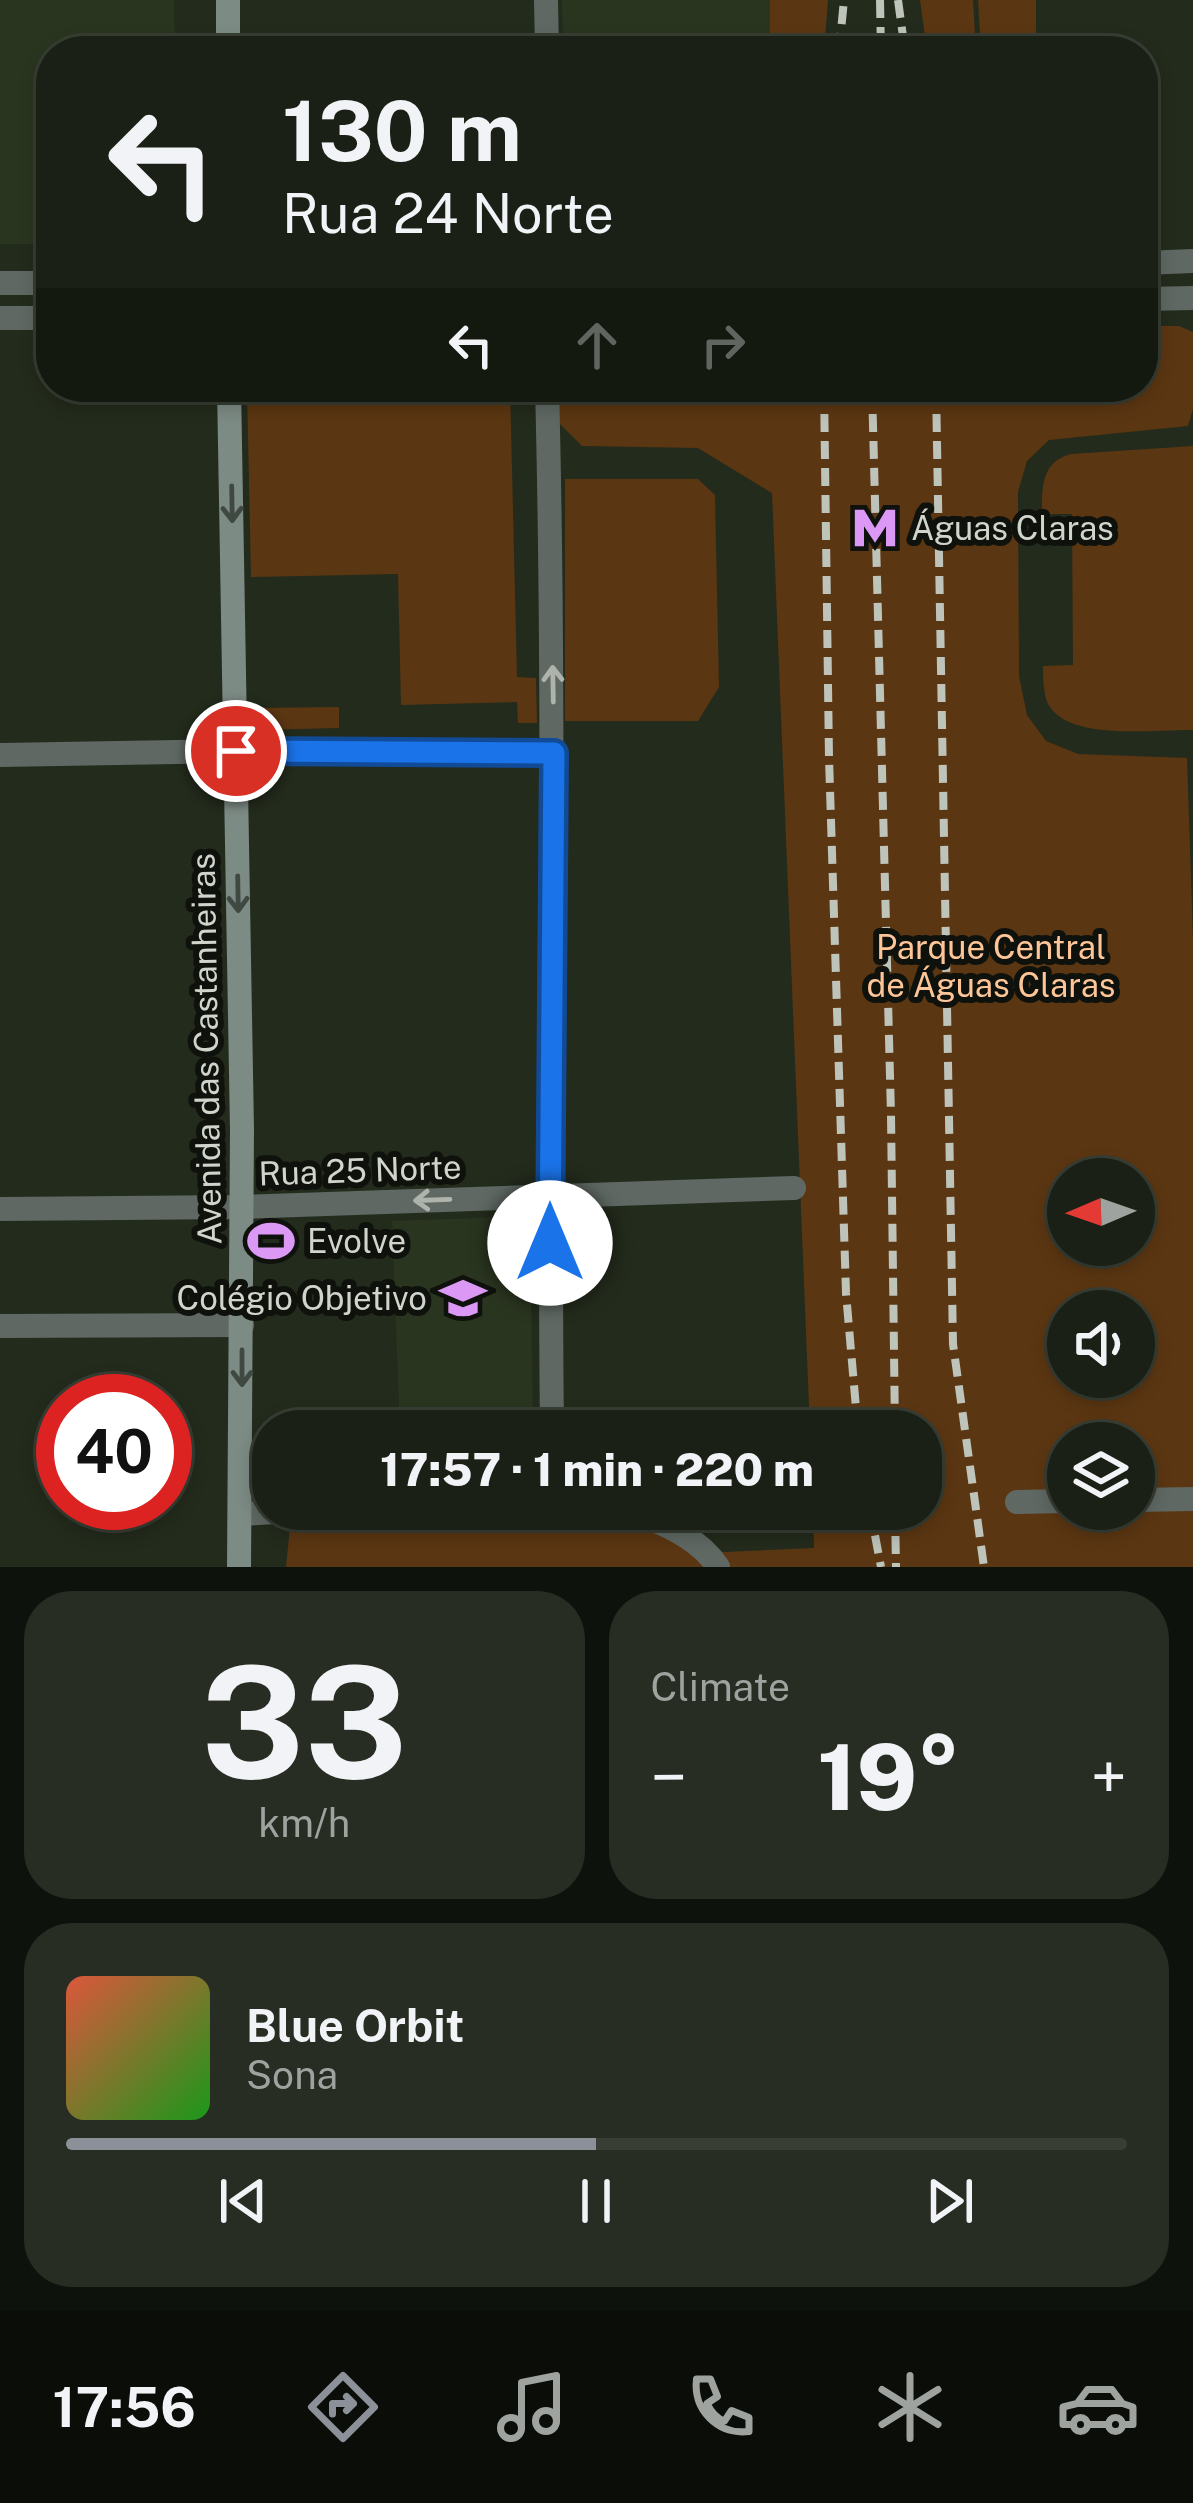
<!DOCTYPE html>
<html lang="en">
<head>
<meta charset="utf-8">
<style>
	body { margin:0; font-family:"Public Sans",sans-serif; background:#272d22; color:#f1f3f6; height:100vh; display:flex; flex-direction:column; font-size:45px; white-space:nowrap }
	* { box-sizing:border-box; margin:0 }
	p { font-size:39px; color:#9fa3a0 }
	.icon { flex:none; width:66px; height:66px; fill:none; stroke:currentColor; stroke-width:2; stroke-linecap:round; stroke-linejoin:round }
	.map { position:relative; height:1567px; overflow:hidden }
	.side { display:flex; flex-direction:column; gap:24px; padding:24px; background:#0e120c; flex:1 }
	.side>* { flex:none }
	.top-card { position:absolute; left:36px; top:36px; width:1122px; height:366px; border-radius:48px; box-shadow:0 6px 18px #0003,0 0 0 3px #383e34; background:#1a2015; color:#f1f3f6; overflow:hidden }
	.needle { width:78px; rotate:268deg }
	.controls { position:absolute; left:1047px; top:1158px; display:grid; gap:24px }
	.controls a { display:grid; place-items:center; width:108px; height:108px; border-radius:50%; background:#1a2015; box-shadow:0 6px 18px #0003,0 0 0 3px #383e34; font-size:60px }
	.speed { position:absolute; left:36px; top:1374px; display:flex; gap:24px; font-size:60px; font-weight:700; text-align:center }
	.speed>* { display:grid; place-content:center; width:156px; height:156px; border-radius:50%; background:#1a2015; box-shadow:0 6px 18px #0003,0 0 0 3px #383e34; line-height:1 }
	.speed .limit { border:18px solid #d22; background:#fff; color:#111 }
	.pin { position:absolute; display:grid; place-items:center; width:102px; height:102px; color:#fff; margin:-51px; border:6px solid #fff; border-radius:50%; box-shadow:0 3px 12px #0007 }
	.me { position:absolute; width:132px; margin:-66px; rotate:0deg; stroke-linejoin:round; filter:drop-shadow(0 0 9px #0008) }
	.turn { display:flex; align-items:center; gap:42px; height:252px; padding:0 48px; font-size:54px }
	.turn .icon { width:156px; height:156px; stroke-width:2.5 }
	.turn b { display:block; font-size:84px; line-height:102px }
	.lanes { display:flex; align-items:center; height:114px; padding:0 48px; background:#0003; justify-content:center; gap:60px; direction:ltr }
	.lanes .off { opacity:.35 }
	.big { font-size:90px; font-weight:800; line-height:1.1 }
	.side .card { flex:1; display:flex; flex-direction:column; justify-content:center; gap:18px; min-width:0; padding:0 42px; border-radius:48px; background:#272d22 }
	.side .dial { align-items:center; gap:0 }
	.dial b { font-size:156px; line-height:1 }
	.song { display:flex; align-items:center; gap:36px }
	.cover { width:144px; height:144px; border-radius:18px; background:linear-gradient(135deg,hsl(10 70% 55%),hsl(120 70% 35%)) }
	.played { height:12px; border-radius:6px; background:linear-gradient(90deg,#8c9099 50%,#383e34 50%) }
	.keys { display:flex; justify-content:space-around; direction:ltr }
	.heat { display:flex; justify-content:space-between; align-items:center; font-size:66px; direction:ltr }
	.side .tiles { flex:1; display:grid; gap:24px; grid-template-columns:1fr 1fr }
	.card:last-child { grid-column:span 2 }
	.trip { position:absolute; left:252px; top:1410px; width:690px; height:120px; border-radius:48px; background:#1a2015; box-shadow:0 6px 18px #0003,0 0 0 3px #383e34; font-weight:800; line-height:120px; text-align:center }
	.menu { display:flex; height:192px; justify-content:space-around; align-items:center; background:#0a0d08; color:#9fa3a0 }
	.menu .icon { width:84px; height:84px }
	.menu .on { color:#8c9099 }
	.menu b { font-size:54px; color:#f1f3f6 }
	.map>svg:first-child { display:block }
</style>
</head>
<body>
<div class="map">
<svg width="1193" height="1567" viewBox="0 0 1193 1567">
	<rect width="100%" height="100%" fill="#232b1c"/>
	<path fill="#2a3520" d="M0,0H174L175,51H51V244H0Z
		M562,0H770V51H563Z
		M530,1216L533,1431H400L392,1221Z"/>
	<path fill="#5b3612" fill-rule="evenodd" d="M770,0H828L824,51H770Z
		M920,0H973L976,51H927Z
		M978,0H1036V51H981Z
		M1143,326H1179L1193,332V409L1188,426L1049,440L1027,461L1018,492L1019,676L1027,715L1046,741L1078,754L1187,758L1193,941V1567H286L291,1518L591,1510L649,1527L702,1553L814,1548L813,1509H921V1431H810L772,493L698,448L582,446L557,421V387H1143ZM1068,1179H1134V1245H1068ZM1068,1311H1134V1377H1068ZM1068,1443H1134V1509H1068Z
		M247,387H510L517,677L536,678L537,723H518L517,702L401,705L398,574L251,577Z
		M1193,446V730C1156,729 1068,742 1048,704C1043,692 1043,678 1043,666L1073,665L1072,514H1042C1042,487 1041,462 1071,454Z
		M565,479H698L715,495L719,687L698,721H565Z
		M339,707V728L255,730V708Z"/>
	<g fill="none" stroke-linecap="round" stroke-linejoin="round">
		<path stroke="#5f6863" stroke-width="24" d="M0,755L236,751L554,753
			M0,1209L241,1207L794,1188
			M1134,1500L1193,1499
			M1017,1502L1068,1501
			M241,1514L329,1509"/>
		<path stroke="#5f6863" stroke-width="24" d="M546,0L547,51
			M1143,263L1193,261
			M0,283H51
			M1143,299L1193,298
			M0,318H51
			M547,387C556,735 548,1083 552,1431
			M0,1326L242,1325
			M616,1509C652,1516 698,1536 718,1567"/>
		<path stroke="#7d8b85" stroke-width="24" d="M228,51V0
			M229,387L242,1130L239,1567"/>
		<path stroke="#bec4ba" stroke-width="8" stroke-dasharray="18 9" stroke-linecap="butt" d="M880,0L881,51
			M898,0L905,51
			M839,51L844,0
			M824,387L829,758L846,1293L858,1431
			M872,387L891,1115L895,1431
			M936,387L953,1344L984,1567
			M870,1509L881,1567
			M895,1509L896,1567"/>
	</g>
	<defs><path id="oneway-shaft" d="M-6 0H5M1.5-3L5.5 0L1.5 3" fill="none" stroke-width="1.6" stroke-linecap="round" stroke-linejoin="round" transform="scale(3)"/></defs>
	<g stroke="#404842">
		<use href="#oneway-shaft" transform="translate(232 504) rotate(89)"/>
		<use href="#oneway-shaft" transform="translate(238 894) rotate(89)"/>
		<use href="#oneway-shaft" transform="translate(242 1368) rotate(90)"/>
	</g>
	<g stroke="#aeb4ac">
		<use href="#oneway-shaft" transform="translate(553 684) rotate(-91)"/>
		<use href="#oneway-shaft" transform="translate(432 1200) rotate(178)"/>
	</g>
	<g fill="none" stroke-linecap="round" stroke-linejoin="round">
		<defs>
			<path id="route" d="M236,751L554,753L550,1243"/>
		</defs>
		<use href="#route" stroke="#114b97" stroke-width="30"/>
		<use href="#route" stroke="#1a73e8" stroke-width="21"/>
	</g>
	<defs>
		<symbol id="metro-bare" viewBox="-9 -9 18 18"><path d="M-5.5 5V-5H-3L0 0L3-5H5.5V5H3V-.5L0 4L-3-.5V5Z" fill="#db99f5" stroke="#0f120c" stroke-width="2.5" paint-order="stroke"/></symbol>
		<symbol id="stadium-bare" viewBox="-9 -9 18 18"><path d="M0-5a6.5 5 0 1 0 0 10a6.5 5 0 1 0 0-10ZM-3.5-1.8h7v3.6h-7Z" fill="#db99f5" stroke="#0f120c" stroke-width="2.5" paint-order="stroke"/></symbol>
		<symbol id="school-bare" viewBox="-9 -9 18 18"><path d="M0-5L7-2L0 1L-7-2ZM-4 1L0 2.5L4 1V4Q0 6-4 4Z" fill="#db99f5" stroke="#0f120c" stroke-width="2.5" paint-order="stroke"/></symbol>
	</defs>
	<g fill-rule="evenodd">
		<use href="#metro-bare" x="842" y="495" width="66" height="66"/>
		<use href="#stadium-bare" x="238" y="1208" width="66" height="66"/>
		<use href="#school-bare" x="430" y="1265" width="66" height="66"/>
	</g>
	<g text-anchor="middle" stroke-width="12" stroke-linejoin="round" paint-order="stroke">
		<g font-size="33" fill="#d0d5cc" stroke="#0f120c" text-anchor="start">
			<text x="911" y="540">Águas Claras</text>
			<text x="307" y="1253">Evolve</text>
			<text x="427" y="1310" text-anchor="end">Colégio Objetivo</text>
		</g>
		<g font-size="33" fill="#fec698" stroke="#0f120c">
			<text x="991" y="959">Parque Central<tspan x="991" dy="38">de Águas Claras</tspan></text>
		</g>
		<g font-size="33" fill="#d0d5cc" stroke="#0f120c">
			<text transform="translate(206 1049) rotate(-91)" y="12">Avenida das Castanheiras</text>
			<text transform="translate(360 1170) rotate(-2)" y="12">Rua 25 Norte</text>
		</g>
	</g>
</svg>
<div class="controls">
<a><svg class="needle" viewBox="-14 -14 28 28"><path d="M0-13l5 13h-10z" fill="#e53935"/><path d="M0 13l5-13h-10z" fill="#9fa3a0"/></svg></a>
<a><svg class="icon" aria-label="sound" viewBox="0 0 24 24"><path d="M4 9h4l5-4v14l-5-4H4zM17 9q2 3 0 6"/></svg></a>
<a><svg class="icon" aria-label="layers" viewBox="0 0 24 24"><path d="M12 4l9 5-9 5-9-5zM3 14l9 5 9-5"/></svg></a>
</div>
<div class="speed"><div class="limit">40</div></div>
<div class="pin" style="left:236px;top:751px;background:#d93025"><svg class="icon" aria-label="arrive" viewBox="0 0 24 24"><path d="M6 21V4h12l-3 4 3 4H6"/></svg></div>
<svg class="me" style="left:550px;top:1243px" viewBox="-20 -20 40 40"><circle r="19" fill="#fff"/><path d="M0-13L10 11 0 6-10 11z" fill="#1a73e8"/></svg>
<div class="trip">17:57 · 1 min · 220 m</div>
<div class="top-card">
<div class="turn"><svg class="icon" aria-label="left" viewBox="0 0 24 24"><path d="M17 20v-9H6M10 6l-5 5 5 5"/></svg><div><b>130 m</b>Rua 24 Norte</div></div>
<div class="lanes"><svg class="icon" aria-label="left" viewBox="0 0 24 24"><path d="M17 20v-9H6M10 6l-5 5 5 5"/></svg><svg class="icon off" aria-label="ahead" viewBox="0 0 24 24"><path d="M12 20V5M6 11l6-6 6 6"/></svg><svg class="icon off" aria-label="right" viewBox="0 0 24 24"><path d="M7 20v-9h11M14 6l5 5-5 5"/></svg></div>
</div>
</div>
<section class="side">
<div class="tiles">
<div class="card dial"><b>33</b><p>km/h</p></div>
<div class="card"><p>Climate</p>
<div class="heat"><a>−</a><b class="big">19°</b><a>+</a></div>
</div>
<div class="card">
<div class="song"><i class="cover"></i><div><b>Blue Orbit</b><p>Sona</p></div></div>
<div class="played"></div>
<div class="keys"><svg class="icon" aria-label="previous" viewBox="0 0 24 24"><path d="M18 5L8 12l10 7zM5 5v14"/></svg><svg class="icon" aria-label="pause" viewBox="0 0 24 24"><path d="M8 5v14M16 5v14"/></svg><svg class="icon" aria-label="next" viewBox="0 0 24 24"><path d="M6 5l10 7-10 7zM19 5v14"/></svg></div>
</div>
</div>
</section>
<nav class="menu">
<b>17:56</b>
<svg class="icon on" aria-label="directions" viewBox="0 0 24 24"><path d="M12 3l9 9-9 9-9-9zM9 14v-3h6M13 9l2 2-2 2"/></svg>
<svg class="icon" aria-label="music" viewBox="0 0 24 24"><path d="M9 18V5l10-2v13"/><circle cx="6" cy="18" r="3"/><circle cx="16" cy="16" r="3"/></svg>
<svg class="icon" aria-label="phone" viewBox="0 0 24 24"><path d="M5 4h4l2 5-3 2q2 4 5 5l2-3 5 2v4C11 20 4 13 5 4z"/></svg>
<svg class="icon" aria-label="climate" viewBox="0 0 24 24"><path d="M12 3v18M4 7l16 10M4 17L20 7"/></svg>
<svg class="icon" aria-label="car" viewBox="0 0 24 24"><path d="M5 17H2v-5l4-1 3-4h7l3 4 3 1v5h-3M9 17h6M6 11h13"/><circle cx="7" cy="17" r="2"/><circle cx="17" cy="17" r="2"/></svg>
</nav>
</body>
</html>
